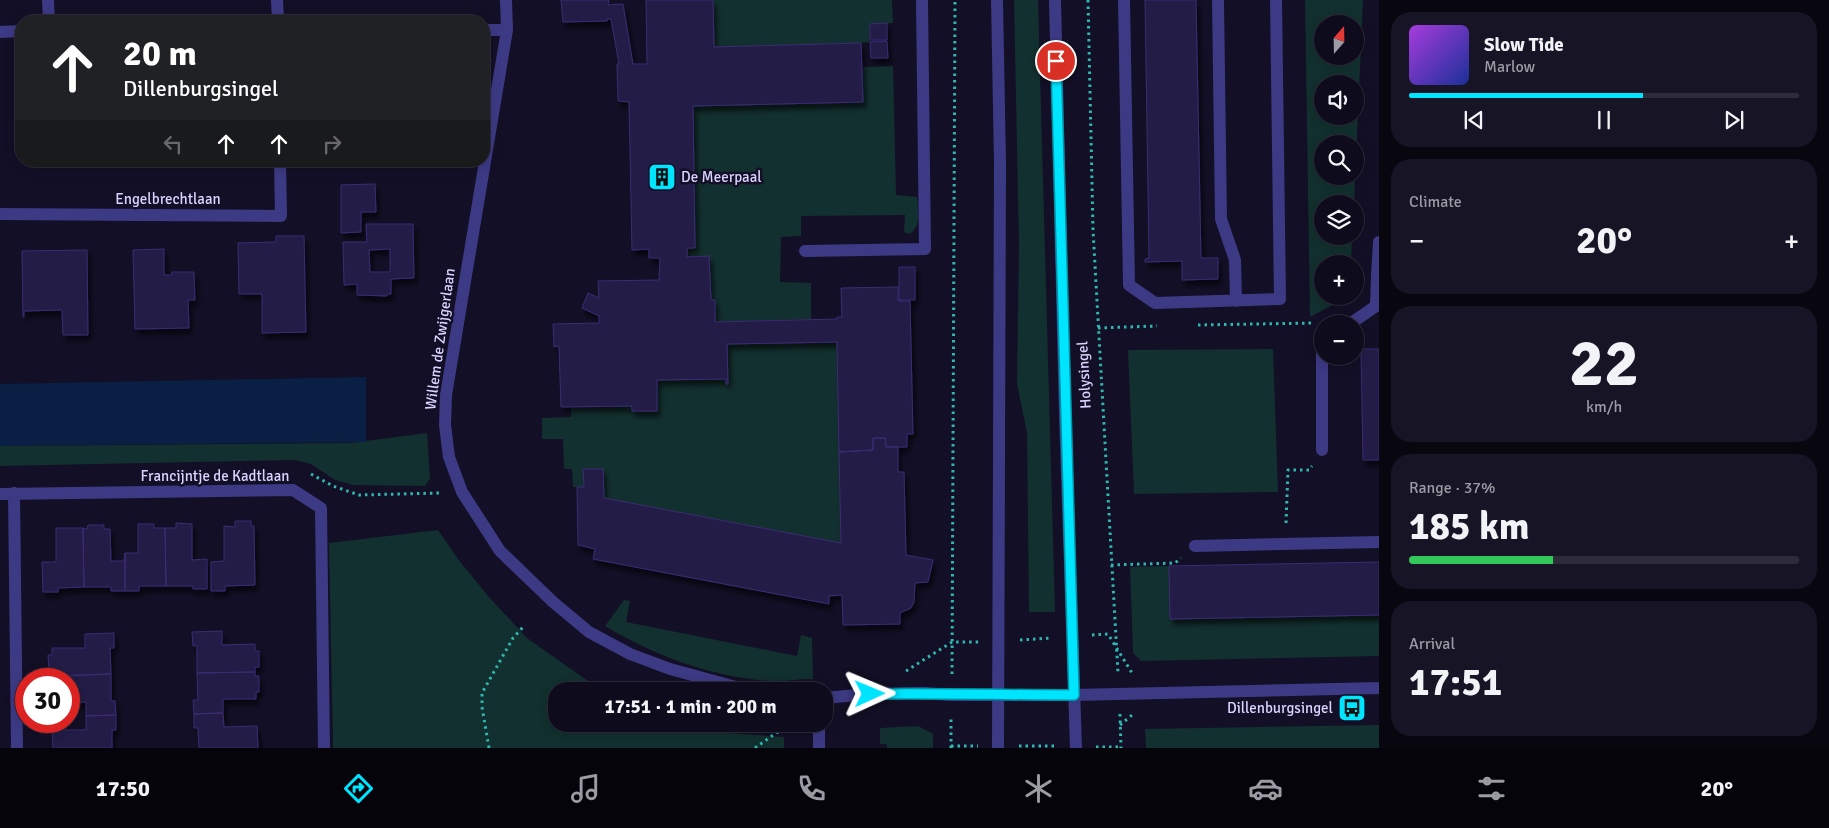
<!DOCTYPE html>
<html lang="en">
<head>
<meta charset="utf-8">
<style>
	body { margin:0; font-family:Signika,sans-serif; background:#171425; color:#f1f3f6; height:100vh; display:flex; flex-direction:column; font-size:19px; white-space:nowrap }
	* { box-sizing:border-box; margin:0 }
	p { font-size:16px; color:#9b9ba3 }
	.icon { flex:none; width:28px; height:28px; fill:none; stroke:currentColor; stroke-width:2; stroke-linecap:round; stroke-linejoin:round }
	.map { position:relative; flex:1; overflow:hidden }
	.side { display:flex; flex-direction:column; gap:12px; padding:12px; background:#08060f; width:450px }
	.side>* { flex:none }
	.top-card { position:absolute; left:15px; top:15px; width:475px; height:152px; border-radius:20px; box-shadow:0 2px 12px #0003,0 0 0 1px #2e2b3b; background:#202124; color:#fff; overflow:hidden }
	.needle { width:32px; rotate:20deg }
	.buttons { position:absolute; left:1314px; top:15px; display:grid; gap:10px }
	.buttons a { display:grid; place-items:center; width:50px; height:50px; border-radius:50%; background:#0e0b1c; box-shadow:0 2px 12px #0003,0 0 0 1px #2e2b3b; font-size:25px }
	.speed { position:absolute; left:15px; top:668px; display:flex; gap:10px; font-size:25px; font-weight:700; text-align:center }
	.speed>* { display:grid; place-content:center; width:65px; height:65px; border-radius:50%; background:#0e0b1c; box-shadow:0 2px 12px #0003,0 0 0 1px #2e2b3b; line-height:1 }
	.speed .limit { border:8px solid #d22; background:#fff; color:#111 }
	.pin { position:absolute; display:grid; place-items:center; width:42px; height:42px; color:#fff; margin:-21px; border:2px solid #fff; border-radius:50%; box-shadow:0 1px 5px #0007 }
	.me { position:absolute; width:55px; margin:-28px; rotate:89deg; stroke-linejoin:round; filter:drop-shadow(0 0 4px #0008) }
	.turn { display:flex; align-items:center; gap:18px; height:105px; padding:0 25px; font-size:22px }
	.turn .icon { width:65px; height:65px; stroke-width:2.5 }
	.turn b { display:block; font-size:35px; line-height:42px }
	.lanes { display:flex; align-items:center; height:48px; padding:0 25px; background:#0003; justify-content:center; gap:25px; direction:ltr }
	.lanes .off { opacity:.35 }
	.big { font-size:38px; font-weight:800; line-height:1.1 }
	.side .widget { flex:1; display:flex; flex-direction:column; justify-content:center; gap:8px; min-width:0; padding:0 18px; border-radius:20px; background:#171425 }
	.side .dial { align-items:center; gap:0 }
	.dial b { font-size:65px; line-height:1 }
	.song { display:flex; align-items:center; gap:15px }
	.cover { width:60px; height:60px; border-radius:8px; background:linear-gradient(135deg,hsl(280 70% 55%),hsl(230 70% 35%)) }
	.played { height:5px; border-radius:2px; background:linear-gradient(90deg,#00e5ff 60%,#2e2b3b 60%) }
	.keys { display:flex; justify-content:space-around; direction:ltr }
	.heat { display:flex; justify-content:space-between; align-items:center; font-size:28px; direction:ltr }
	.charge { height:8px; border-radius:4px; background:linear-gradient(90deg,#34c759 37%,#2e2b3b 0) }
	.trip { position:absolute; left:548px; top:682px; width:285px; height:50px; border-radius:20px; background:#0e0b1c; box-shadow:0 2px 12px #0003,0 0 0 1px #2e2b3b; font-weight:800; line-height:50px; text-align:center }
	.tab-bar { display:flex; height:80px; justify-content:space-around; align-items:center; background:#06040b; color:#9b9ba3 }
	.tab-bar .icon { width:35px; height:35px }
	.tab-bar .selected { color:#00e5ff }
	.tab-bar b { font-size:22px; color:#f1f3f6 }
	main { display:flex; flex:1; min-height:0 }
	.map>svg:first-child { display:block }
</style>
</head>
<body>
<main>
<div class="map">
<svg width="1379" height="748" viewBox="0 0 1379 748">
	<defs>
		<filter id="shadow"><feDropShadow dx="3" dy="5.5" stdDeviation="2.5" flood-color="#0009"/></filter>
	</defs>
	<rect width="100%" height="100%" fill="#130f26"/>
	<path fill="#12302f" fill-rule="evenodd" d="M713,0H892L893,23L870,24V42L861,43L714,47Z
		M1014,0H1038L1055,612H1029L1027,433L1017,384L1019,245Z
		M1305,0H1363L1354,204H1322V236H1352L1351,264H1322V296H1350L1310,317ZM1322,24H1355V56H1322ZM1322,84H1355V116H1322ZM1322,144H1355V176H1322Z
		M893,66L896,195L917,197C918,210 922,227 909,234L904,232L905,215L801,216V236L781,237L780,282L811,283V319L715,322V300H711L709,257H687V248H695L693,106L862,102L863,67Z
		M837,342L841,543L604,498L603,469H584V487H573L572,469H564L563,439H542V418L571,417V408L632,406L633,411H657V380L726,379L728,384L727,344Z
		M1273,349L1278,492L1134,494L1128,350Z
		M427,433L430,478L425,486L353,485L335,480L311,464L295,460L0,466V446L350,443Z
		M438,530L458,559L489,597L527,638L585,679L607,691H556V724H684L727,733L784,737V748H333L329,543Z
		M1169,566L1171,619L1379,615V656L1141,661L1133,653L1130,567Z
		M624,600L630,601L626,622L797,656L801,635L812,638L813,679C800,679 787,681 775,681C716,679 655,656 605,626Z
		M1379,725V748H1146L1145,729Z
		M918,726L933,734V748H887V744H880V728Z"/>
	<path fill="#0a1f44" d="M366,377V442L0,446V384Z"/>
	<path fill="#241b47" stroke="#3b2d73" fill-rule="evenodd" filter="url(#shadow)" d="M561,0H609L608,5L623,4L633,64H647L646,0H713L714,47L861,43L863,102L693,106L695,248H687V257L709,256L711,300H715V322L837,319V317H842L841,288L898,287V301H910L913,434H907V447H886L885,438H873V450L839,452L837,342L727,344L728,384H726V379L657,380V411H632V406L561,407L559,346L554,347L553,324L599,323V316L582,308L588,293L599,298L598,281L659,280L660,258H649V249L632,250L629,102L618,101L617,64H619L611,19H607V21L563,22Z
		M1145,0H1196L1201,258H1218V279L1182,280V261L1145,262V259L1149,258Z
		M887,23V40H870V24Z
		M887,41L888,58H871L870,42Z
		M375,184L376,212H361V232L341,233V185Z
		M366,224H413L414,278L391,279V294H387V296L357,295V284L344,285L343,242H367ZM390,249V272H370L369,250Z
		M276,236H304L306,332L262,333V294H239L238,243L276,242Z
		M164,249V275H172V272H194L195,300H188L189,328L135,329L133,250Z
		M87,250L88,335H63L62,310L24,311V317H23L22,251Z
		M899,267H915V300H899Z
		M1361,349H1379V460H1363Z
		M873,438H885L886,447H898V472H904L906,555L933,560L928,582L915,583L914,602L911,608L900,613V624L843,625L842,595L829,596V604L593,559L595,549L578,545L577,487H584L583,469H603L604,498L841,543L839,452L873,450Z
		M235,521H251V526H254L255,585L225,586V591H211V562L224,561V526L235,527Z
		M176,523L192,524V560L207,559V589H193V586H166L165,528H176Z
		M138,524H154V528H165L166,586H139V591H125V553H138Z
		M88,525H104V529H110L111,561H124L125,553V591H111V587H84L83,528L87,529Z
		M56,528H83L84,587L58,588V592H43L42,562H56Z
		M1379,562V615L1170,619L1169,566Z
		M222,631V645L255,644V651H259V667H255V672L197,673V646H193L192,632Z
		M114,633V648H110L111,674L53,676V671H49L48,655H52V648H85V634Z
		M255,672V676H259V692H256V699H223V713L194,714L193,700H198L197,673Z
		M111,674V701H115L116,715L86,716V702L69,703V679H53V676Z
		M223,713L224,727L257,726L258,748H199L198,728H194V714Z
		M116,715V730H112V748H53L52,730H86V716Z"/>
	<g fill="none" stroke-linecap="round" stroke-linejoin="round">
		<path stroke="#2fb8b0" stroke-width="3" stroke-dasharray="2.5 4" stroke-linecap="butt" d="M1088,0L1093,230L1118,673
			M1198,325L1315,323
			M1098,328L1157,326
			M311,474L333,486L359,495L440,493
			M1286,523L1288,470H1309L1312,466
			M1111,565L1175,563L1181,558
			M1092,635L1108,634L1132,673
			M1020,640L1051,638
			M906,671L952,642H979
			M952,674L955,0
			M1120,714L1121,748
			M1120,725L1132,715
			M951,746H978
			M1019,746H1055
			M1096,747H1121
			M489,748L482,707V693L513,638L523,627
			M755,748L776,733L795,724
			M951,748V716"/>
		<path stroke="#3d3a85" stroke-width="12" d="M1124,0L1129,285L1155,303L1280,299L1276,0
			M1218,0L1221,219L1235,260L1236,301
			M805,251L925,249L922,0
			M1350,324L1376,306L1377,276
			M1322,450V343
			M1195,546L1379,542"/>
		<path stroke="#3d3a85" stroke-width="12" d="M48,0L49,21
			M277,0L278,21
			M506,0L507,30L446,395L445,425L449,457L462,492L500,551L553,602L589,632L630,654L670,669L747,690L760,691
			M484,30H507
			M0,32L21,31
			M0,214L281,216L280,161
			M1379,242L1377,276L1379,277
			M14,493L17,748
			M0,494L293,490L321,508L324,748
			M824,698L869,694L924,693L951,695H1074L1379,688
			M819,748V724"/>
		<path stroke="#3d3a85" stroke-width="12" d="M997,0L1000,163L998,748
			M1055,0L1065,416L1076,748"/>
	</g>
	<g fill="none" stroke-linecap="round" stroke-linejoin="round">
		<defs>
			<path id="route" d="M870,694C938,693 1006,695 1074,695L1056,61"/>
		</defs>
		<use href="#route" stroke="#0095a6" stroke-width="12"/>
		<use href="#route" stroke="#00e5ff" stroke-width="9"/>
	</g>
	<defs>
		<symbol id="building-square" viewBox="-11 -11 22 22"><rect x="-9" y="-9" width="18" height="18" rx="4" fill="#00e5ff" stroke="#130f26"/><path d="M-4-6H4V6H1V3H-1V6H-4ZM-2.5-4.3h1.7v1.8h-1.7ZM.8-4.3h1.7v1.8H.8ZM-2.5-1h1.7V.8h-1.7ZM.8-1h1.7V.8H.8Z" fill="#111"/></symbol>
		<symbol id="bus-square" viewBox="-11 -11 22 22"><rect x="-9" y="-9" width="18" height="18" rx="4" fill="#00e5ff" stroke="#130f26"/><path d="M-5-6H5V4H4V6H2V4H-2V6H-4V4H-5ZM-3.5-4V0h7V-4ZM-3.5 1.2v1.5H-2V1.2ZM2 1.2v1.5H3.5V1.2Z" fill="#111"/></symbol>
	</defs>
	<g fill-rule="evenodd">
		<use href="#building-square" x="646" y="161" width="32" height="32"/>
		<use href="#bus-square" x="1336" y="692" width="32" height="32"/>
	</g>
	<g text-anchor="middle" stroke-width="5" stroke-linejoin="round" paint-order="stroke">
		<g font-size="15" fill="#d9d4ff" stroke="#130f26" text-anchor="start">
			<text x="681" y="182">De Meerpaal</text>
			<text x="1333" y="713" text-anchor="end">Dillenburgsingel</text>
		</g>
		<g font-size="15" fill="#d9d4ff" stroke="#130f26">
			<text x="168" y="204">Engelbrechtlaan</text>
			<text transform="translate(440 339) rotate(-82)" y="5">Willem de Zwijgerlaan</text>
			<text transform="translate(1084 375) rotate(-93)" y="5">Holysingel</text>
			<text x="215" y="481">Francijntje de Kadtlaan</text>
		</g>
	</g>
</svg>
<div class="buttons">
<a><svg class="needle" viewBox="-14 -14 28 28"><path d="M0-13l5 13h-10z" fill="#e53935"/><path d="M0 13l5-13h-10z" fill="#9b9ba3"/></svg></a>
<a><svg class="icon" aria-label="sound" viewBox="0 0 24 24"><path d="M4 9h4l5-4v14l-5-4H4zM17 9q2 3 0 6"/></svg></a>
<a><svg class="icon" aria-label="search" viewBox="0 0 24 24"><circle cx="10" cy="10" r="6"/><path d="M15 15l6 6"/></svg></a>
<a><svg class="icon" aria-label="layers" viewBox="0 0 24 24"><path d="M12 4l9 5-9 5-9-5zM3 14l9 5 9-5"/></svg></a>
<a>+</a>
<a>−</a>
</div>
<div class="speed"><div class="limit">30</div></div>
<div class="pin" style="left:1056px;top:61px;background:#d93025"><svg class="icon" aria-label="arrive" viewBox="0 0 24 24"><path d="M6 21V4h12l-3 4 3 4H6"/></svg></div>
<svg class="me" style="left:870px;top:694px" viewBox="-20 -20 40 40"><path d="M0-17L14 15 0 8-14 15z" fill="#00e5ff" stroke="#fff" stroke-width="4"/></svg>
<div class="trip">17:51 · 1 min · 200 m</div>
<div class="top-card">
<div class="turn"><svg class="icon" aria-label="ahead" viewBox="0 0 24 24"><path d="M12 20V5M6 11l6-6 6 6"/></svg><div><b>20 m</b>Dillenburgsingel</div></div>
<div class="lanes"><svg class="icon off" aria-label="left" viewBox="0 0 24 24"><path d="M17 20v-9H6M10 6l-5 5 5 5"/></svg><svg class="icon" aria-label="ahead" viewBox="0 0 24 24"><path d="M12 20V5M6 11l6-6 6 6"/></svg><svg class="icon" aria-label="ahead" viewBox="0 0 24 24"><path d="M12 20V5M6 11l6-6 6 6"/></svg><svg class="icon off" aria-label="right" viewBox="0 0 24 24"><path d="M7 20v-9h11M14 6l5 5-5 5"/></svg></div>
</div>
</div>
<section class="side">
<div class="widget">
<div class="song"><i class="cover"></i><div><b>Slow Tide</b><p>Marlow</p></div></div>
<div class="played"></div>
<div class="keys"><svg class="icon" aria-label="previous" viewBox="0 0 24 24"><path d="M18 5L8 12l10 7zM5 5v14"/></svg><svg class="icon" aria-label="pause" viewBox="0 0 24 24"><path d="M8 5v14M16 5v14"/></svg><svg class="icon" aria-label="next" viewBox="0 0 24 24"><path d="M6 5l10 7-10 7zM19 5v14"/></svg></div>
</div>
<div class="widget"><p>Climate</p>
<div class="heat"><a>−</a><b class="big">20°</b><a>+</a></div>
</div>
<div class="widget dial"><b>22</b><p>km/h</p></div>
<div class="widget"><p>Range · 37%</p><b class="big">185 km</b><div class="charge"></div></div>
<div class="widget"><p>Arrival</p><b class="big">17:51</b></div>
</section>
</main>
<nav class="tab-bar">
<b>17:50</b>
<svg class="icon selected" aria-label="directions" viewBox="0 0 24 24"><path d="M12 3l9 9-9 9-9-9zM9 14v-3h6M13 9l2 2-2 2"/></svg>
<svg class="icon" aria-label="music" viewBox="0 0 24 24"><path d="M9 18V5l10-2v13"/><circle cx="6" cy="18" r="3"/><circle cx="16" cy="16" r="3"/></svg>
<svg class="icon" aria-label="phone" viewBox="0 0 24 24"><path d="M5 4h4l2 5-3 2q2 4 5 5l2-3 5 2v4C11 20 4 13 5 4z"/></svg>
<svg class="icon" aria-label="climate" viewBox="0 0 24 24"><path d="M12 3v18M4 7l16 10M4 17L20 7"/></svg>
<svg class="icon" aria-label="car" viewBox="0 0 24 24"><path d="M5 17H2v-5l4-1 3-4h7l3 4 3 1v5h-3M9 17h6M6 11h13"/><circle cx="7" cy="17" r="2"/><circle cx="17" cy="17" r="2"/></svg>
<svg class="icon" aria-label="filters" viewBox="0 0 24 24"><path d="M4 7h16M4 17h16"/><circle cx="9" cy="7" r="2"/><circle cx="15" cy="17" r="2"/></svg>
<b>20°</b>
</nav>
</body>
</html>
